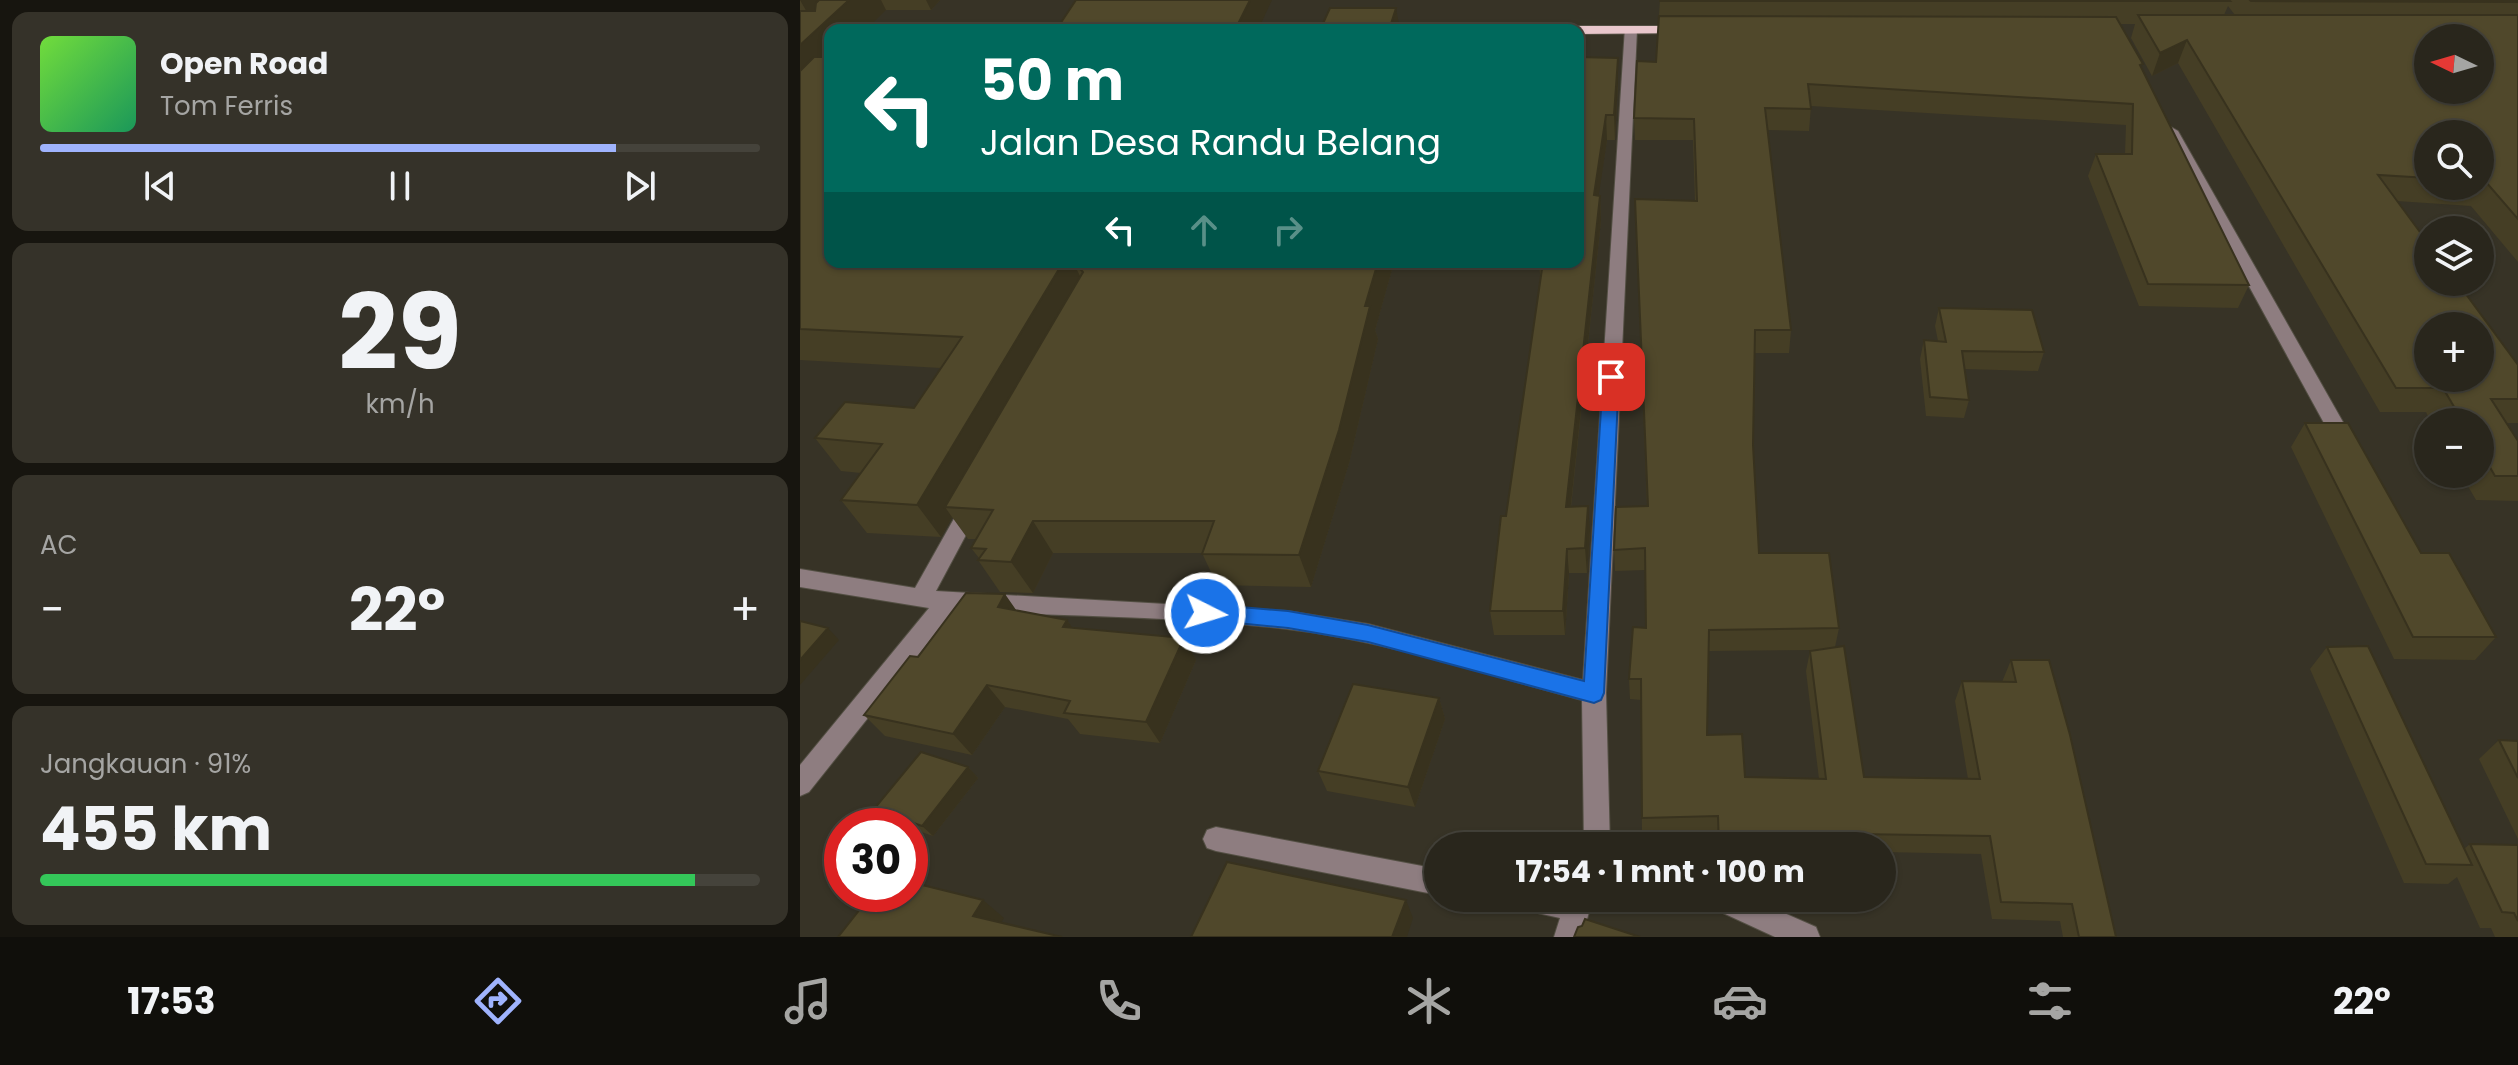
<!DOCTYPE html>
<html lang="id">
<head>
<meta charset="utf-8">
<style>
	body { margin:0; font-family:Poppins,sans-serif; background:#353229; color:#f1f3f6; height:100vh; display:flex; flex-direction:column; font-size:30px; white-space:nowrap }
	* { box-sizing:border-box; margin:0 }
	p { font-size:26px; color:#a5a5a3 }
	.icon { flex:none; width:44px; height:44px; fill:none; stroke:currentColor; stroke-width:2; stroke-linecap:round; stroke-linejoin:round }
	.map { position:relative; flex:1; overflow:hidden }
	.drawer { display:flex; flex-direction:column; gap:12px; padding:12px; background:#17150f; width:800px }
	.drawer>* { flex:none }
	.hud { position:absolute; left:24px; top:24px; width:760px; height:244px; border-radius:16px; box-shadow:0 2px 6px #0004,0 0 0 2px #45433b; background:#00695c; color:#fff; overflow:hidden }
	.needle { width:52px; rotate:275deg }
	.buttons { position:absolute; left:1614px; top:24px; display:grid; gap:16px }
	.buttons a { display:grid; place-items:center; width:80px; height:80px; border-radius:50%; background:#29261c; box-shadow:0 2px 6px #0004,0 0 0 2px #45433b; font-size:40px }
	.speed { position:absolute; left:24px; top:808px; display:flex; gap:16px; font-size:40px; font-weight:700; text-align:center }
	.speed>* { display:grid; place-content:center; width:104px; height:104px; border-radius:50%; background:#29261c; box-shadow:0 2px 6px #0004,0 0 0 2px #45433b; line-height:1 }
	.speed .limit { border:12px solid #d22; background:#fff; color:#111 }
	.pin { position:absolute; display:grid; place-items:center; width:68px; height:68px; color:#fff; margin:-34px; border-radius:16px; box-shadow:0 4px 12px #0006 }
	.me { position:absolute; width:88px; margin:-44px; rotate:95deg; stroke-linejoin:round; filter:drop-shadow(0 0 6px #0008) }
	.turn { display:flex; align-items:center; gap:28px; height:168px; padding:0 24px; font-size:36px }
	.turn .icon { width:104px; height:104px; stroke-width:2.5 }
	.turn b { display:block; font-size:56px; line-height:68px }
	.lanes { display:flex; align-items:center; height:76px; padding:0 24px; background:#0003; justify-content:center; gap:40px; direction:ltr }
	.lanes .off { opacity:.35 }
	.big { font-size:60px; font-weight:700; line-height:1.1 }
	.drawer .card { flex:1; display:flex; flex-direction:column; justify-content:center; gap:12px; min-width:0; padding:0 28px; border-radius:16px; background:#353229 }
	.drawer .dial { align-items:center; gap:0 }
	.dial b { font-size:104px; line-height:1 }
	.song { display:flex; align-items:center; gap:24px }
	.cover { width:96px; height:96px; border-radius:12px; background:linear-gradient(135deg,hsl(100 70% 55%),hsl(150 70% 35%)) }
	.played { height:8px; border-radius:4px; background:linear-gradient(90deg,#9fb3fd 80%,#45433b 80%) }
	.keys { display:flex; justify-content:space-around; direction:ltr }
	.heat { display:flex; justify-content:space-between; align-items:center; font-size:44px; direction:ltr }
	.charge { height:12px; border-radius:6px; background:linear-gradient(90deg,#34c759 91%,#45433b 0) }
	.trip { position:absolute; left:624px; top:832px; width:472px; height:80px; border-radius:40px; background:#29261c; box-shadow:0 2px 6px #0004,0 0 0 2px #45433b; font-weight:700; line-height:80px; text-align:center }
	.menu { display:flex; height:128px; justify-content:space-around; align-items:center; background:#100f0b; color:#a5a5a3 }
	.menu .icon { width:56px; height:56px }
	.menu .active { color:#9fb3fd }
	.menu b { font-size:36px; color:#f1f3f6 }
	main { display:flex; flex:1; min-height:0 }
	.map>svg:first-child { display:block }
</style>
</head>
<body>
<main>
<section class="drawer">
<div class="card">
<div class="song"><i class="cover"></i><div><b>Open Road</b><p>Tom Ferris</p></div></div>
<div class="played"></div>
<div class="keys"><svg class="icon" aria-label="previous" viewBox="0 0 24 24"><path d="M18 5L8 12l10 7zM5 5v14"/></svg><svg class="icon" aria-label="pause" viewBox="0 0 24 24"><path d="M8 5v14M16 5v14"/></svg><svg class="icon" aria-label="next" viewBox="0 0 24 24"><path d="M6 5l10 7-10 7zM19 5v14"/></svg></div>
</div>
<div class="card dial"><b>29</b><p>km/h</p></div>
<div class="card"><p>AC</p>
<div class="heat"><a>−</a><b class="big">22°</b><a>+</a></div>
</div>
<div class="card"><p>Jangkauan · 91%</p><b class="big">455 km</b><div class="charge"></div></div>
</section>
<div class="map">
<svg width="1718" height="937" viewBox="0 0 1718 937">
	<rect width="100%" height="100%" fill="#373326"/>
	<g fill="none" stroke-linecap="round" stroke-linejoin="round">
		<defs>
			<path id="minor" d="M825,27L837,30L806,693L810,846H784L782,700C685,674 587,641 487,629C376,616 264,616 153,611L9,792L0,796V765L129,608L0,587V569L115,588L165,499H179L182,505L136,591L488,611L568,624L783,680Z
				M1371,127L1378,131L1556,445L1553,450L1546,452L1536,445L1364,131Z
				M416,827L638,869V895L416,851L407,848L403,839L407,830Z
				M706,898H793L782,937H754L760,918L710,907Z
				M906,898H950L1016,927L1020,937H975L910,907Z"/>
			<path id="major" d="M886,26L891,27V33L778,34V30H751L758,26Z"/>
		</defs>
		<use href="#minor" stroke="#534f43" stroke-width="2"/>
		<use href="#major" stroke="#534f43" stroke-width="2"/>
		<use href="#minor" fill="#8e7d80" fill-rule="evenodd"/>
		<use href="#major" fill="#e9c7cc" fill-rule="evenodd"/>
	</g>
	<path fill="#453e25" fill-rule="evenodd" d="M0,0H140L131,10H86L30,30V262H594L575,330L578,339L549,463L511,587L417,585L402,553H253L233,593L200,592L178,560L179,558L171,548L176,539H168L152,517L141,537L67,533L41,500L61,473L41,471L15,438L114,408L141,368L0,360Z
		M860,0H1718V262L1671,206L1597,201L1718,365V423H1707L1718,441V501L1676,500L1661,474H1680V422H1631L1626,412H1580L1378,63L1352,76L1331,38L1335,24H1320L1449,285L1438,308L1339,306L1288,176L1296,154H1325L1326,125L1011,106L1009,131L968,130L991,330L989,353H954L953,445L959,553L1039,628L1035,647L1064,777L1168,779L1155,701L1162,681L1202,682L1211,660L1316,937H1263L1260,921L1192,919L1181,854L1082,852V846H917V835L842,836L841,700L830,699L829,679L846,628L845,570L815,571L814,550L847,506L836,221L895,201L893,140H835L834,118L856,62ZM1428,6L1435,15H1424ZM1628,134H1680V186H1628ZM1016,650L1010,651L1006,671L1019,779L945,777L907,735L909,651Z
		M778,57L818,58V82L815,140H807L798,196H800L801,220L771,507L790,531L787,573H769L765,635H694L690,611L706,516L741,275L740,274L739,262H778Z
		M1139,308L1244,352L1238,371L1165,369L1169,400L1164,418L1126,416L1120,359L1124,340L1138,341L1135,326Z
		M1505,423L1696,637L1675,660L1594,659L1491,447Z
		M216,610L267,620L272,628L384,638L396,660L360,743L280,734L268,719L205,707L172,755L85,736L64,715L118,657Z
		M1527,647L1664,849L1670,844L1718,845V937H1695L1691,928H1680L1657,877L1648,884L1604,883L1510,669Z
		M639,698L645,719L615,807L527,791L518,771Z
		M1699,740L1718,741V839L1679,759Z
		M168,767L178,778L133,836L110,828V826H104L86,820L74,809Z"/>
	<path fill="#38321e" d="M0,0H47L16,28Z
		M49,0H81L86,10L66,30H30V64L0,98V45Z
		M126,0H140L131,10Z
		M450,0H472L458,30H435Z
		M596,8L600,30H589Z
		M1387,40L1378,63L1352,76L1360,53Z
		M818,58V82L815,140L814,115Z
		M806,115L807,140L795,220L794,195Z
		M800,196L801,220L768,532L766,507Z
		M273,262L289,294L145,507L152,517L141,537L117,505L259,269Z
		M578,262H594L575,330L578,339L549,463L511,587L499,555L565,306Z
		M788,506L790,531L787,573L785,548Z
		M233,521L253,553L233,593L211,562Z
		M767,549L769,573L765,635L763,611Z
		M205,594L221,617L198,607Z
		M267,620L282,642L263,627Z
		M28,628L39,640L0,685V660Z
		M384,638L396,660L360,743L346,722Z
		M187,685L205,707L172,755L153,734Z
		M639,698L645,719L615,807L608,787Z
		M168,767L178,778L133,836L122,826Z
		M183,900L204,918L194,934L173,916Z
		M606,900L613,918L607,937H592Z"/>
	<path fill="#50482b" stroke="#38321e" stroke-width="2" fill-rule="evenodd" d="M19,0H49L0,45V11H15L16,3Z
		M276,0H450L435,30H256Z
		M860,0H1429L1430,1H860Z
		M1450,0H1718V2L1451,1Z
		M530,8H596L589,30H520Z
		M1338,15H1718V219L1686,182H1680V134H1628V178L1578,175L1628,243V282H1657L1718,365V399H1691L1718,441V476H1695L1680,450V422H1663L1643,388H1596L1387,40L1360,53ZM1628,38H1680V90H1628ZM1628,326H1680V378H1628Z
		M859,16L1316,17L1343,64L1340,65L1449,285L1348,284L1296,154H1332L1333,104L1008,84L1011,109L965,108L991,330H955L953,445L959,553H1029L1039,628L909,630L907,735L942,734L945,777L1026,779L1010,651L1044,646L1064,777L1180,779L1162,681L1216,682L1211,660H1249L1270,735L1316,937H1279L1272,904L1201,902L1190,836L1056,834L1058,846H919L918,816L842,818L841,679H829L833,627L846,628L845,548L814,550L816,507L848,506L835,199L897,201L894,119L834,118L837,61L856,62Z
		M14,57H30V262H272L259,269L117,505L41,500L82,444L15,438L45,402L114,408L162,337L0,329V71Z
		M778,57L818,58L814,115H806L794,195L800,196L766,507L788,506L785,548L767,549L763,611H690L701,516H706L743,262H778Z
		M274,262H578L565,306H570L539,430L499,555L402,554L414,521H233L211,562L178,560L186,549L171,548L193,510L145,507L283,272Z
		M1139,308L1232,310L1244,352L1162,351L1169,400L1130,397L1124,340L1146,342Z
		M1505,423H1548L1621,553H1649L1696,637H1613Z
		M166,593L205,594L198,607L267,620L263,627L384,638L346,722L264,713L270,701L187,685L153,734L64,715L110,656L118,657Z
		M0,621L28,628L0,660Z
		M1568,646L1672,865L1626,864L1527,647Z
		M553,684L639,698L608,787L518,771Z
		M1699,740L1718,741V778Z
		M121,752L168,767L122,826L74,809Z
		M1670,844L1718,845V921L1714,913L1702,912Z
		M427,862L606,900L592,937H391Z
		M110,882L183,900L173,916L262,937H38L72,894H110Z
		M785,919L840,937H774L778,927L782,926Z"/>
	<path fill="#1a73e8" stroke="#114b97" stroke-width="2" d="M811,371L819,377L804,693L801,700L794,703L568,642L488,628L397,619L394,613L397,607L405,604L488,611L568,625L784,681L803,377Z"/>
</svg>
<div class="buttons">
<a><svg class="needle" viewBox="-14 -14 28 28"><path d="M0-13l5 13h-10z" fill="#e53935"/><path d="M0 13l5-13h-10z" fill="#a5a5a3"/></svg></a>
<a><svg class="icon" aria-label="search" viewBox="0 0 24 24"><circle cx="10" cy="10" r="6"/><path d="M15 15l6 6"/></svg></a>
<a><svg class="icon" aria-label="layers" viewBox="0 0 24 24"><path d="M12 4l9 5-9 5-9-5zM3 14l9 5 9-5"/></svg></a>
<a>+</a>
<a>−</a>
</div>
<div class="speed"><div class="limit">30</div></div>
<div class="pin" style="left:811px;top:377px;background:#d93025"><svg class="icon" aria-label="arrive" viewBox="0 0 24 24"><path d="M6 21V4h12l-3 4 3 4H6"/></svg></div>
<svg class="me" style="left:405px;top:613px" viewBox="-20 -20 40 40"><circle r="17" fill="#1a73e8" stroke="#fff" stroke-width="3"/><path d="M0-11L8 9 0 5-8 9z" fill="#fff"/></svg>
<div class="trip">17:54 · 1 mnt · 100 m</div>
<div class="hud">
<div class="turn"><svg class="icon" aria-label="left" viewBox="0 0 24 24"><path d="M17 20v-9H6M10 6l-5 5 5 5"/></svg><div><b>50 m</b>Jalan Desa Randu Belang</div></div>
<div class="lanes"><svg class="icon" aria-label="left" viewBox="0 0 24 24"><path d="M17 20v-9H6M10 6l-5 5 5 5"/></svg><svg class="icon off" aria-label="ahead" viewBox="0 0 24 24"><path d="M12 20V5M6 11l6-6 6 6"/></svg><svg class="icon off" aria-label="right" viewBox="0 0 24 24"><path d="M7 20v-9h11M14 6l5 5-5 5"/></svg></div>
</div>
</div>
</main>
<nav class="menu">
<b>17:53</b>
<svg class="icon active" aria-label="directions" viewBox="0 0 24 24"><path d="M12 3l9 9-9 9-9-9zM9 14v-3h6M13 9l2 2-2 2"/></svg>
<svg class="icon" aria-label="music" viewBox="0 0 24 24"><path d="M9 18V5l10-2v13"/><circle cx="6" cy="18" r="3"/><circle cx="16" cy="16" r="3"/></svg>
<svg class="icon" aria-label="phone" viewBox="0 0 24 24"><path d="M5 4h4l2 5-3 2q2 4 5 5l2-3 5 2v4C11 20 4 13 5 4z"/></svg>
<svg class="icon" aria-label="climate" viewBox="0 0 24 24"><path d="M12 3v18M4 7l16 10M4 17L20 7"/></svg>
<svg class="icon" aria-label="car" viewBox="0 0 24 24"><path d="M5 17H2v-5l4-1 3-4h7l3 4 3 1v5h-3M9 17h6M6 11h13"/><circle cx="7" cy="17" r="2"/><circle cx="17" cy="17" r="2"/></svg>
<svg class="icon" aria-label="filters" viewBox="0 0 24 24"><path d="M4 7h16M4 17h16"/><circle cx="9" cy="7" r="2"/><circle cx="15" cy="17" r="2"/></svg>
<b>22°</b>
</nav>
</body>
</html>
